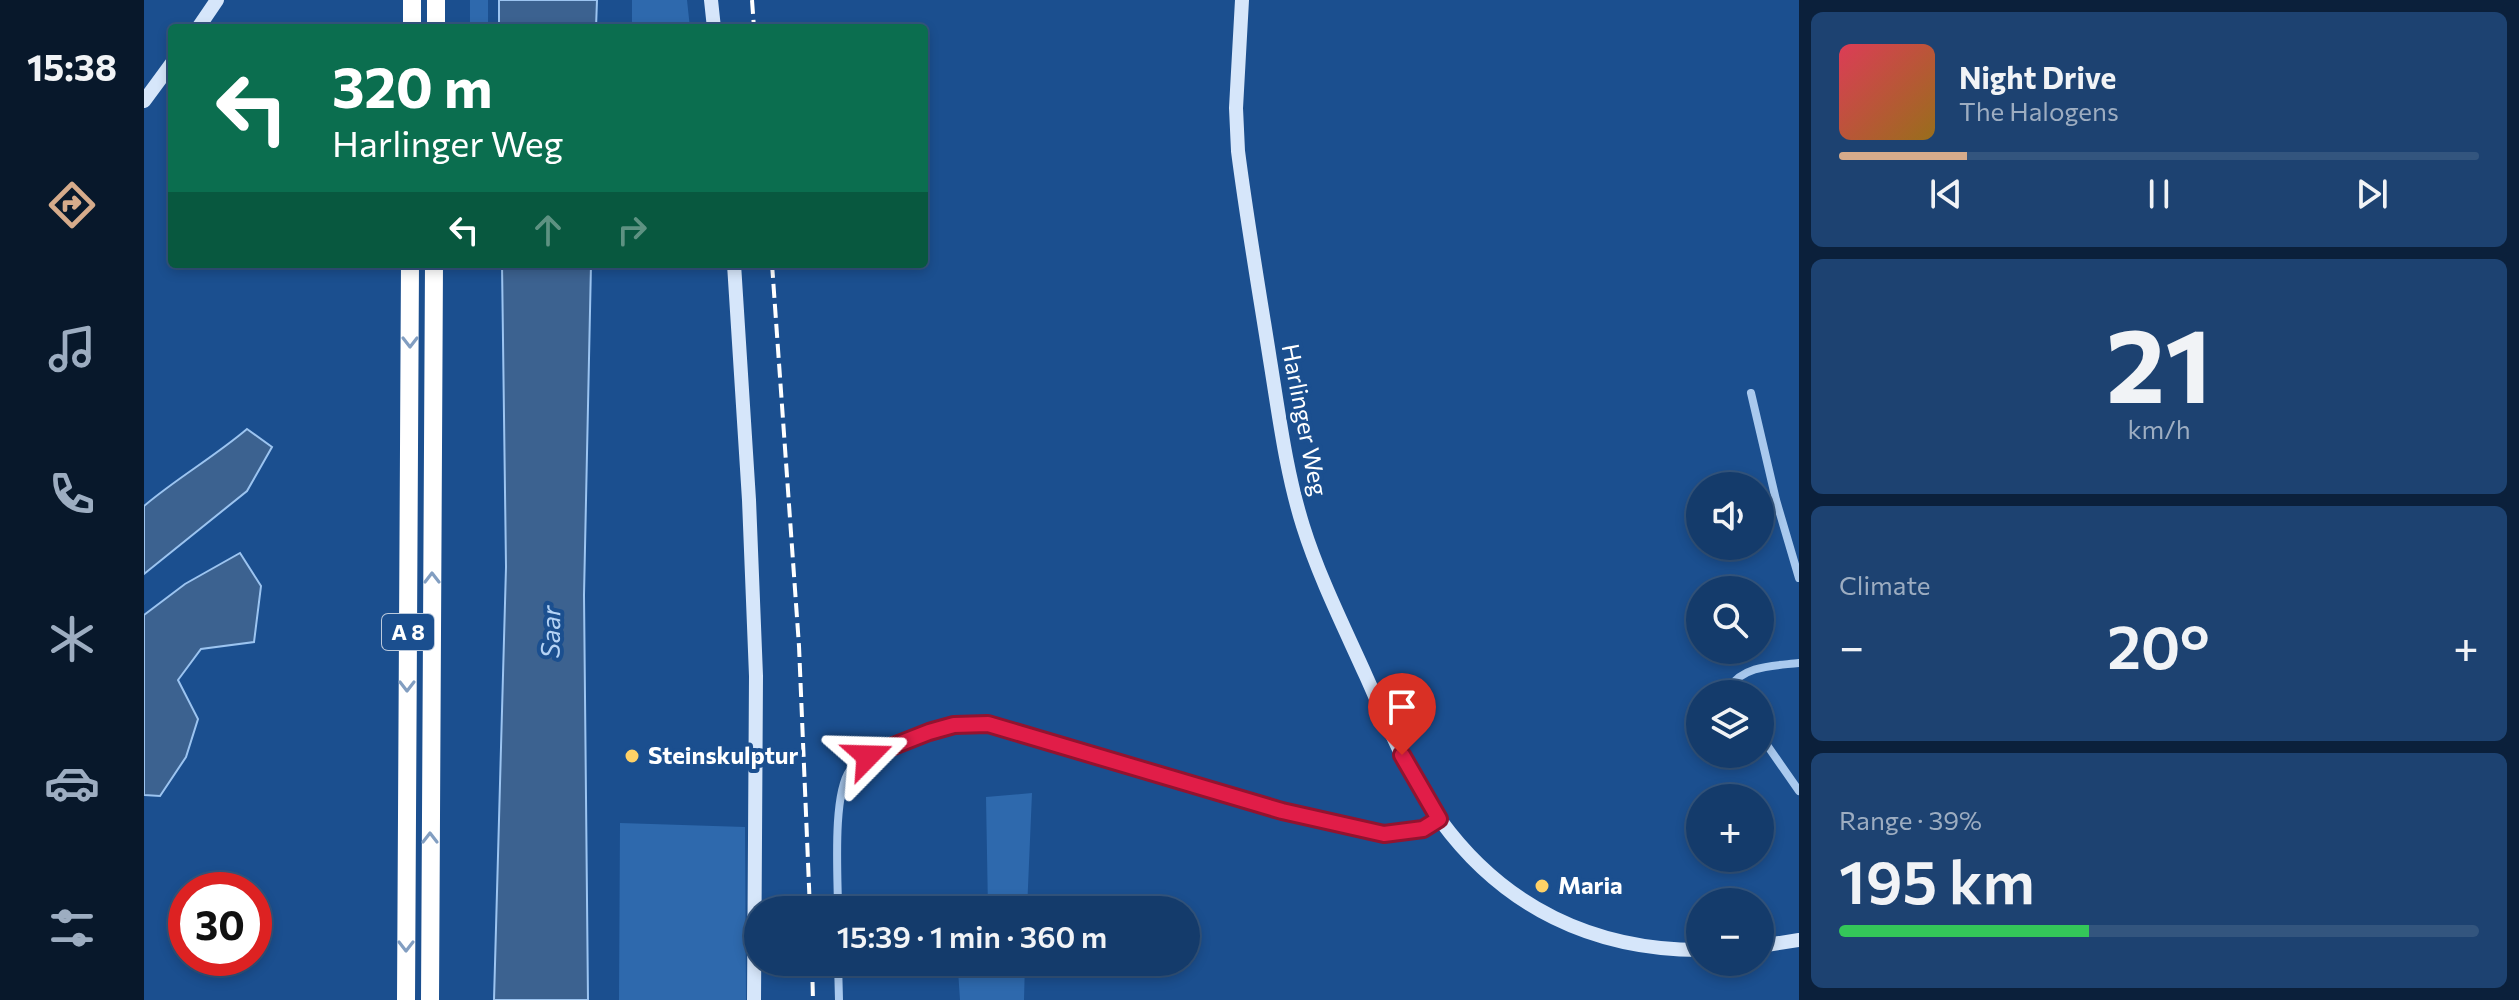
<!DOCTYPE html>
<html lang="en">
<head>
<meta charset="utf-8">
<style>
	body { margin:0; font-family:Commissioner,sans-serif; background:#1d4271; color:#f1f3f6; height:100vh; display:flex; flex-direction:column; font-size:30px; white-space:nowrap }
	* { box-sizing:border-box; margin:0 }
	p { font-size:26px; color:#9dadc1 }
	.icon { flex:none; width:44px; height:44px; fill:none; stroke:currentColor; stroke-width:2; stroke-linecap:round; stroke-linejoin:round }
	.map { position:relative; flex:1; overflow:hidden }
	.drawer { display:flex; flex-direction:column; gap:12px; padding:12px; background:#0b203b; width:720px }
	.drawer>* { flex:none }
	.top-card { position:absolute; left:24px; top:24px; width:760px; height:244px; border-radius:8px; box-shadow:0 4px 12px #0003,0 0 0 2px #33557e; background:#0b6e4f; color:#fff; overflow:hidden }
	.controls { position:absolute; left:1542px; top:472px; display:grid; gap:16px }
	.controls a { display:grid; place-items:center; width:88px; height:88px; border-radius:50%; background:#143b6b; box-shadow:0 4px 12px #0003,0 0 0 2px #33557e; font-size:40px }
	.speed { position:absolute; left:24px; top:872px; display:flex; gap:16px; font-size:40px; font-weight:700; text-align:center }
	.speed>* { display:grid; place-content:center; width:104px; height:104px; border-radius:50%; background:#143b6b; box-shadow:0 4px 12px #0003,0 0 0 2px #33557e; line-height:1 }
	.speed .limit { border:12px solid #d22; background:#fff; color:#111 }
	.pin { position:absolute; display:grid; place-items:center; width:68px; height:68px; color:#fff; margin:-82px -34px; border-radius:50% 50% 50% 0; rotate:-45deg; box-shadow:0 0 8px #0007 }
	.pin .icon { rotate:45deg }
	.me { position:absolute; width:88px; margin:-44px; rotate:68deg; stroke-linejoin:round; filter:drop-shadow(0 0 6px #0008) }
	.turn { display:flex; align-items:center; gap:28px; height:168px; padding:0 32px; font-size:36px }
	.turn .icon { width:104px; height:104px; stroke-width:2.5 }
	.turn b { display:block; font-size:56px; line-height:68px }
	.lanes { display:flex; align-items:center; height:76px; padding:0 32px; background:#0003; justify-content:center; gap:40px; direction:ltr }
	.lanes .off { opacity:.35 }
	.big { font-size:60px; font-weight:600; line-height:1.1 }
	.drawer .tile { flex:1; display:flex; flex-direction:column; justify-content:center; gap:12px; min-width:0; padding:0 28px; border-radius:12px; background:#1d4271 }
	.drawer .dial { align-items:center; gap:0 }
	.dial b { font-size:104px; line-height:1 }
	.song { display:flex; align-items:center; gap:24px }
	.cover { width:96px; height:96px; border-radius:12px; background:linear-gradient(135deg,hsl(350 70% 55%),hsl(40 70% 35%)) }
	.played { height:8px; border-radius:4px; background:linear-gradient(90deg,#d6ab8b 20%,#33557e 20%) }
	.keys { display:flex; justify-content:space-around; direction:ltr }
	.heat { display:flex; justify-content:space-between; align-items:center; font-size:44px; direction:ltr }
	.charge { height:12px; border-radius:6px; background:linear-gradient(90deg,#34c759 39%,#33557e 0) }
	.trip { position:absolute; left:600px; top:896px; width:456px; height:80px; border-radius:40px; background:#143b6b; box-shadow:0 4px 12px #0003,0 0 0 2px #33557e; font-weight:600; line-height:80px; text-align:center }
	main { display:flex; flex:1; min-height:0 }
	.tabs { display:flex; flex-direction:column; width:144px; justify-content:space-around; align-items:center; background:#08182b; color:#9dadc1 }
	.tabs .icon { width:56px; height:56px }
	.tabs .current { color:#d6ab8b }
	.tabs b { font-size:36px; color:#f1f3f6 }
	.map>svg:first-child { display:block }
</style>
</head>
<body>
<main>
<nav class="tabs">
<b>15:38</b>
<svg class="icon current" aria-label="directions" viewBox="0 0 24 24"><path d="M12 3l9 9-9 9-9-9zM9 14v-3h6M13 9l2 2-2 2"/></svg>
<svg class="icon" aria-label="music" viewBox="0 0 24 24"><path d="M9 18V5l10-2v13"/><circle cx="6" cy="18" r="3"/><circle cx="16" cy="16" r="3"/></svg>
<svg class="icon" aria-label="phone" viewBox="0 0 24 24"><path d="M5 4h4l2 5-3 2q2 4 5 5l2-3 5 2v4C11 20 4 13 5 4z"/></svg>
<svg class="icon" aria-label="climate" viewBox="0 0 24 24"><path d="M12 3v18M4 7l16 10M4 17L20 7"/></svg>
<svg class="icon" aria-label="car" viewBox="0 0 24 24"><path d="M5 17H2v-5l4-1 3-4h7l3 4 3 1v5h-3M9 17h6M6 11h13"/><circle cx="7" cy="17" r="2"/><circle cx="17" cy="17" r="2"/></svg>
<svg class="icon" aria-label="filters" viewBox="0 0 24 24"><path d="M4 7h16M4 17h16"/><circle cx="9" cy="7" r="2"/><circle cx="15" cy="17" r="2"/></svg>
</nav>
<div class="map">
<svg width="1655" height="1000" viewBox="0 0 1655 1000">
	<rect width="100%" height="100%" fill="#1b4f8f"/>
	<path fill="#2e69ad" d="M326,0H344V28H326Z
		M488,0H543L546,28H488Z
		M888,793L883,910H844L842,797Z
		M476,823L601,827L602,1000H475Z
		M845,962H881L880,1000H816L814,970L845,967Z"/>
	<path fill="#3c6290" stroke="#9cc4f0" stroke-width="2" d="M355,0H453L452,28H355Z
		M358,264H447L440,595L444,1000H350L362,567Z
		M103,429L128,447L103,491L0,574V506C33,478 70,457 103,429Z
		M96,553L117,586L110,642L57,649L34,680L54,719L42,757L16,796L0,795V615L41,584Z"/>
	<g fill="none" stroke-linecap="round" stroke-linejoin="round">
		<path stroke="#a9c9ee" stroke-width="8" d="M1607,393L1632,500L1655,578
			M1587,694L1585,688C1600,665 1629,666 1655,663
			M1616,735L1655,791
			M694,910C694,878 688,795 706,770C717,756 739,750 754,744C787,731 809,725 844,724L1138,811L1240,834L1279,829L1295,819
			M694,962L695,1000"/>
		<path stroke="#d6e6fa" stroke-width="14" d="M567,0L570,28
			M1098,0L1092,108L1094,151C1103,221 1115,290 1126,360C1135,415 1142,472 1159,526C1175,577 1200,627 1222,676C1244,725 1264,777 1297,821C1360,907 1449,950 1556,950
			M54,28L73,0
			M0,101L28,63
			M590,264L605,500L612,676L610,1000
			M1616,946L1655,940"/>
		<path stroke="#fff" stroke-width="18" d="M268,28V0
			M292,28V0
			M262,1000L266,264
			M286,1000L290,264"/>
		<path stroke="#fff" stroke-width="4" stroke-dasharray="14 6" stroke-linecap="butt" d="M608,0L610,28
			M628,264L655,646L666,910
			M668,962L669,1000"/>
	</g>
	<defs><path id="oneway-chevron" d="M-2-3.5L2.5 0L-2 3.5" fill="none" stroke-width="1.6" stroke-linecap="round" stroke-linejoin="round" transform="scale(2)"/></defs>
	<g stroke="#829ec1">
		<use href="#oneway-chevron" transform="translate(266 342) rotate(90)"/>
		<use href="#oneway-chevron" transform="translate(288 578) rotate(-90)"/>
		<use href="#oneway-chevron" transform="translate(263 686) rotate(90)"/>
		<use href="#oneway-chevron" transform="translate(286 838) rotate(-90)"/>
		<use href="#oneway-chevron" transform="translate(262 946) rotate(90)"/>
	</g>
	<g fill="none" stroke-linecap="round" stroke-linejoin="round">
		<defs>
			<path id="route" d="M724,756L785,732L810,725L844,724L1138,811L1240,834L1279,829L1295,819L1258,755"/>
		</defs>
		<use href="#route" stroke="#92132f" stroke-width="20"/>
		<use href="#route" stroke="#e11d48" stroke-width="14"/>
	</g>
	<g fill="#ffd166" stroke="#1b4f8f" stroke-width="3">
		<circle cx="488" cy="756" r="8"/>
		<circle cx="1398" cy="886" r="8"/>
	</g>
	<g text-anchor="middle" stroke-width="8" stroke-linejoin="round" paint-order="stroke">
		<rect fill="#1b4f8f" stroke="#bbcadd" stroke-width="2" x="238" y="614" width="52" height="36" rx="6"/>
		<g font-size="22" font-weight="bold" fill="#fff">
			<text x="264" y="640">A 8</text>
		</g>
		<g font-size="24" fill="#fff" stroke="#1b4f8f">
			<text transform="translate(1160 420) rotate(79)" y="8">Harlinger Weg</text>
		</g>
		<g font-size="24" font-weight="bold" fill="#fff" stroke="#1b4f8f" text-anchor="start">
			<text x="504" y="764">Steinskulptur</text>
			<text x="1414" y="894">Maria</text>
		</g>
		<g font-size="26" font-style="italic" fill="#b5d3f5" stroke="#1b4f8f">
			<text transform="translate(407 632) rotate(-89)" y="9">Saar</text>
		</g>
	</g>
</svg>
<div class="controls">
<a><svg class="icon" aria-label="sound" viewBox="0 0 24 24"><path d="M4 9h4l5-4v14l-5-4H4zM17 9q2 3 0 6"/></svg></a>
<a><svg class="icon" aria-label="search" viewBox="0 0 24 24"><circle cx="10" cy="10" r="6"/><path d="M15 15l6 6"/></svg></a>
<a><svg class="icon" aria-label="layers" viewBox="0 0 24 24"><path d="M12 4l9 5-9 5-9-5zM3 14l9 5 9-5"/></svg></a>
<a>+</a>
<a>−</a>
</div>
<div class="speed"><div class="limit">30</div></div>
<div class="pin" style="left:1258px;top:755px;background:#d93025"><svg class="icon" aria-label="arrive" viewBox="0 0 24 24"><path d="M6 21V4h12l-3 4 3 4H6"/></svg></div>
<svg class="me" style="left:724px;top:756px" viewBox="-20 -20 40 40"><path d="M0-17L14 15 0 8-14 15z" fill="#e11d48" stroke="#fff" stroke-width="4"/></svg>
<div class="trip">15:39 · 1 min · 360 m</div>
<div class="top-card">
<div class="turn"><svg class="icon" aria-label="left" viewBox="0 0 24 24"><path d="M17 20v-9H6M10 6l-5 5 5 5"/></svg><div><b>320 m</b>Harlinger Weg</div></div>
<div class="lanes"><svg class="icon" aria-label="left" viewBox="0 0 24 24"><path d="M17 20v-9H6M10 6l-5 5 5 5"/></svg><svg class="icon off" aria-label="ahead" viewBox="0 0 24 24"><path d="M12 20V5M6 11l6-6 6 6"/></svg><svg class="icon off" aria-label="right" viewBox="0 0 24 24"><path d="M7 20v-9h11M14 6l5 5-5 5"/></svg></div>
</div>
</div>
<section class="drawer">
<div class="tile">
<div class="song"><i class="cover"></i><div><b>Night Drive</b><p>The Halogens</p></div></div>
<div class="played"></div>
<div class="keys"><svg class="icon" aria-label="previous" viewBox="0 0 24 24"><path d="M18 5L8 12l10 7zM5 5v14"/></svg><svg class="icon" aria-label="pause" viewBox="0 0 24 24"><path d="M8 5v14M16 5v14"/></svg><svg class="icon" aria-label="next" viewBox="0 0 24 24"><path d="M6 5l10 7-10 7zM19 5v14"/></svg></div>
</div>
<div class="tile dial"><b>21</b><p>km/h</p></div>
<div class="tile"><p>Climate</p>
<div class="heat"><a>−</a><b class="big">20°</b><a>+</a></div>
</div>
<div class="tile"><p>Range · 39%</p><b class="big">195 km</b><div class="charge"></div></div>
</section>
</main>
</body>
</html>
